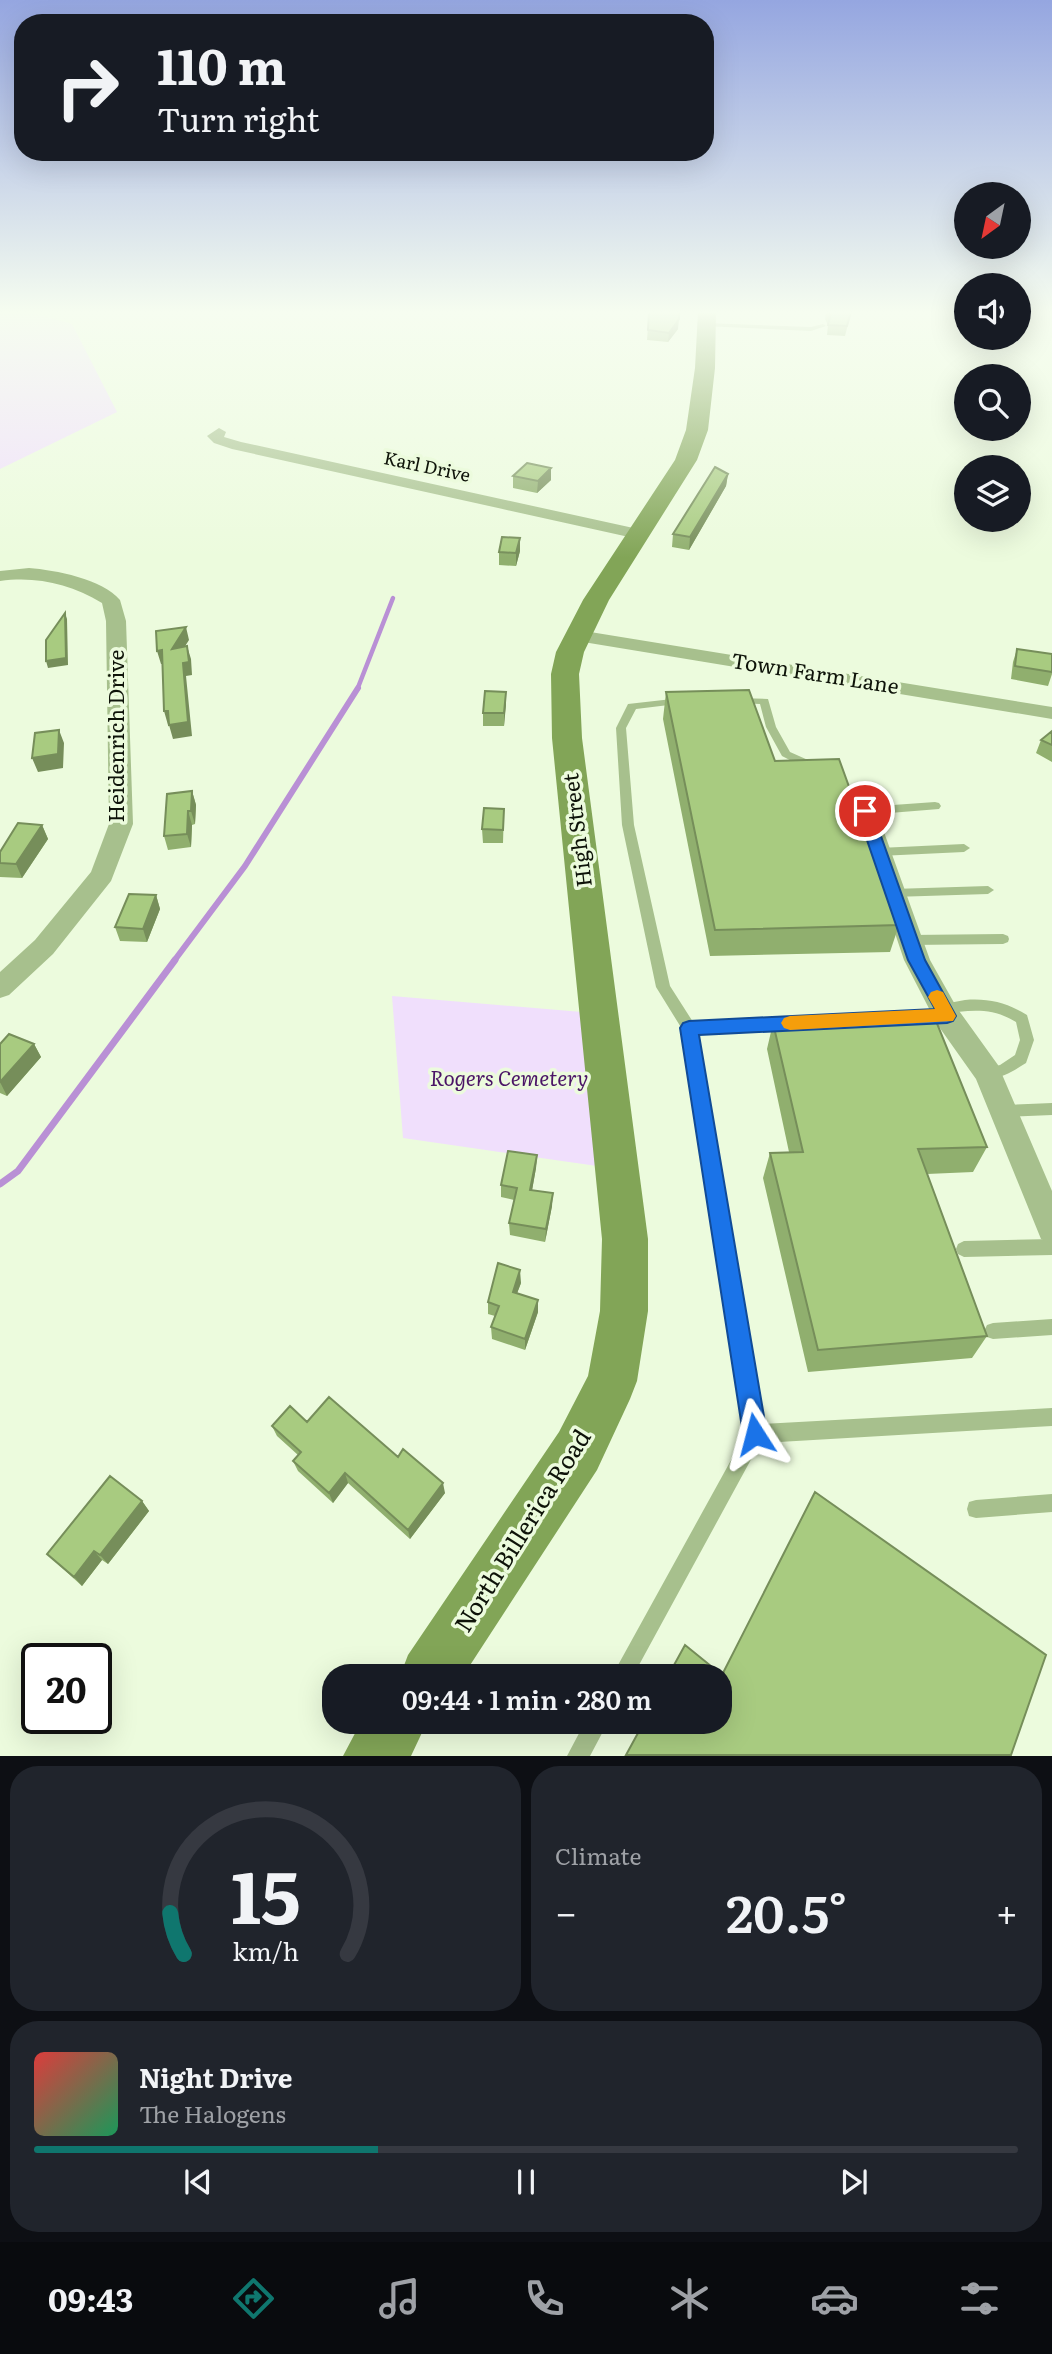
<!DOCTYPE html>
<html lang="en">
<head>
<meta charset="utf-8">
<style>
	body { margin:0; font-family:Literata,serif; background:#20242c; color:#f1f3f6; height:100vh; display:flex; flex-direction:column; font-size:26px; white-space:nowrap }
	* { box-sizing:border-box; margin:0 }
	p { font-size:23px; color:#9ea1a6 }
	.icon { flex:none; width:38px; height:38px; fill:none; stroke:currentColor; stroke-width:2; stroke-linecap:round; stroke-linejoin:round }
	.map { position:relative; height:1756px; overflow:hidden }
	.sheet { display:flex; flex-direction:column; gap:10px; padding:10px; background:#0d0f14; flex:1 }
	.sheet>* { flex:none }
	.banner { position:absolute; left:14px; top:14px; width:700px; height:147px; border-radius:28px; box-shadow:0 7px 28px #0002; background:#171b24; color:#f1f3f6; overflow:hidden }
	.needle { width:46px; rotate:213deg }
	.tools { position:absolute; left:954px; top:182px; display:grid; gap:14px }
	.tools a { display:grid; place-items:center; width:77px; height:77px; border-radius:50%; background:#171b24; box-shadow:0 7px 28px #0002; font-size:35px }
	.speed { position:absolute; left:21px; top:1643px; display:flex; gap:14px; font-size:35px; font-weight:700; text-align:center }
	.speed>* { display:grid; place-content:center; width:91px; height:91px; border-radius:50%; background:#171b24; box-shadow:0 7px 28px #0002; line-height:1 }
	.speed .limit { border:4px solid #111; border-radius:10px; background:#fff; color:#111 }
	.pin { position:absolute; display:grid; place-items:center; width:60px; height:60px; color:#fff; margin:-30px; border:4px solid #fff; border-radius:50%; box-shadow:0 2px 7px #0007 }
	.me { position:absolute; width:77px; margin:-38px; rotate:351deg; stroke-linejoin:round; filter:drop-shadow(0 0 5px #0008) }
	.turn { display:flex; align-items:center; gap:24px; height:147px; padding:0 28px; font-size:32px }
	.turn .icon { width:91px; height:91px; stroke-width:2.5 }
	.turn b { display:block; font-size:49px; line-height:60px }
	.big { font-size:52px; font-weight:600; line-height:1.1 }
	.sheet .tile { flex:1; display:flex; flex-direction:column; justify-content:center; gap:10px; min-width:0; padding:0 24px; border-radius:28px; background:#20242c }
	.sheet .dial { align-items:center; gap:0 }
	.dial svg { height:182px; overflow:visible; fill:none; stroke:#363941; stroke-width:7; stroke-linecap:round; text-anchor:middle }
	.dial text { fill:#f1f3f6; stroke:none }
	.song { display:flex; align-items:center; gap:21px }
	.cover { width:84px; height:84px; border-radius:10px; background:linear-gradient(135deg,hsl(0 70% 55%),hsl(150 70% 35%)) }
	.played { height:7px; border-radius:4px; background:linear-gradient(90deg,#0f766e 35%,#363941 35%) }
	.keys { display:flex; justify-content:space-around; direction:ltr }
	.heat { display:flex; justify-content:space-between; align-items:center; font-size:38px; direction:ltr }
	.sheet .tiles { flex:1; display:grid; gap:10px; grid-template-columns:1fr 1fr }
	.tile:last-child { grid-column:span 2 }
	.trip { position:absolute; left:322px; top:1664px; width:410px; height:70px; border-radius:28px; background:#171b24; box-shadow:0 7px 28px #0002; font-weight:600; line-height:70px; text-align:center }
	.tab-bar { display:flex; height:112px; justify-content:space-around; align-items:center; background:#090b0e; color:#9ea1a6 }
	.tab-bar .icon { width:49px; height:49px }
	.tab-bar .active { color:#0f766e }
	.tab-bar b { font-size:32px; color:#f1f3f6 }
	.map>svg:first-child { display:block }
</style>
</head>
<body>
<div class="map">
<svg width="1052" height="1756" viewBox="0 0 1052 1756">
	<rect width="100%" height="100%" fill="#ecfbdd"/>
	<path fill="#f0dffc" d="M0,312H29L72,324L117,412L0,469Z
		M392,996L582,1012L597,1166L403,1138Z"/>
	<g fill="none" stroke-linecap="round" stroke-linejoin="round">
		<path stroke="#b990d5" stroke-width="4.5" d="M357,690L393,598"/>
		<path stroke="#b990d5" stroke-width="6" d="M174,961L245,866L358,688"/>
		<path stroke="#b990d5" stroke-width="7" d="M0,1184L18,1171L175,960"/>
		<path fill="#a7c08d" fill-rule="evenodd" d="M706,323L811,327L823,324L826,326L811,331L704,326Z
			M681,698L686,701L685,703L636,709L626,728L634,825L670,986L693,1022L789,1018L794,1019L796,1023L794,1027L789,1028L697,1033L762,1424L1052,1408V1426L760,1443L633,1676H612L746,1433L682,1029L656,987L622,825L616,728L628,704Z
			M737,698L768,699L776,727L790,752L817,764L819,767L817,770H809L782,756L766,727L760,704L733,703L732,701Z
			M935,802L939,803L941,806L939,809L865,815L859,811L865,807Z
			M964,844L970,848L964,852L879,856L873,852L879,848Z
			M988,886L994,890L988,894L893,897L887,893L893,889Z
			M1003,934L1008,936L1009,939L1008,942L1003,944L910,945L905,943L904,940L905,937L910,935Z
			M965,1000C989,998 1007,1003 1027,1015L1034,1040L1026,1063C1013,1071 999,1081 983,1077L981,1073L983,1069L1000,1065L1015,1055L1020,1040L1016,1022C992,1007 970,1010 943,1014L938,1013L936,1009L938,1005Z
			M1052,1103V1115L1004,1117L999,1115L997,1111L999,1107L1004,1105Z
			M1052,1239V1255L964,1257L958,1254L956,1249L958,1244L964,1241Z
			M1052,1319V1335L993,1339L987,1337L984,1331L987,1325L993,1323Z
			M1052,1494V1512L976,1518L969,1516L967,1509L969,1502L976,1500Z
			M585,1722H608L590,1756H567Z"/>
		<path fill="#a7c08d" fill-rule="evenodd" d="M219,428L226,432L224,437L241,442L638,529L647,534L638,539L232,449L214,443L207,436Z
			M29,568C55,570 103,579 120,600L126,621L133,824L111,881L53,954L9,995L0,998V972L35,940L91,872L109,824L106,621L102,603C70,584 37,576 0,581V571Z
			M578,630L1052,707V719L571,640L568,636Z
			M860,789L868,791L871,796L930,960L957,1008L998,1065L1052,1191V1244L1041,1239L976,1079L937,1024L904,960L849,796L852,791Z"/>
		<path fill="#82a557" fill-rule="evenodd" d="M698,312H716L715,368L708,430L697,460L609,600L584,652L579,674L582,738L648,1239V1311L637,1381L630,1399L597,1470L463,1676H400L408,1655L559,1432L588,1376L600,1311L602,1239L552,738L551,674L556,652L583,600L675,460L686,430L695,368Z
			M361,1722H427L411,1756H343Z"/>
	</g>
	<path fill="#90af6e" d="M649,312L678,329L668,342L647,340Z
		M826,312H851L845,336L827,335L828,325L825,319Z
		M551,468V480L537,493L513,488V476Z
		M728,474L726,486L689,550L672,547L673,534Z
		M520,551L516,566L499,565V552Z
		M1017,649L1052,654V674L1048,686L1011,679L1013,662Z
		M506,692L504,726H483V713Z
		M666,692L775,761L899,925L890,952L710,956L663,719Z
		M1052,731V762L1036,753L1041,740Z
		M192,791L196,805L195,824L192,825L191,847L168,850L164,836Z
		M504,809L503,843H483L482,829Z
		M42,825L48,839L22,878L0,877V852Z
		M156,895L160,909L147,942L120,941L115,927Z
		M773,1023L987,1147L973,1172L927,1174L987,1336L972,1358L808,1372L763,1178L770,1153L789,1152L767,1049Z
		M0,1044H34L41,1057L7,1096L0,1093Z
		M537,1155L536,1168L532,1190L552,1206L545,1242L510,1235L509,1223L514,1200L501,1197V1185Z
		M521,1283L517,1293L538,1300V1312L525,1350L492,1339L491,1327L495,1316L488,1314V1302Z
		M307,1422L398,1457L445,1493L410,1539L348,1483L333,1503L298,1471L293,1461L298,1455L277,1436L272,1426Z
		M142,1501L149,1511L108,1564L102,1560L82,1586L47,1554Z"/>
	<path fill="#768e5a" d="M679,319L678,329L668,342L669,333Z
		M551,468V480L537,493L538,481Z
		M728,474L726,486L689,550L690,537Z
		M520,538V551L516,566V553Z
		M65,613L67,619L68,665L48,668L46,661Z
		M186,627L189,640L175,662L172,649Z
		M187,646L191,659L192,675L186,676L192,736L173,739L169,725Z
		M162,650L166,664H161L157,651Z
		M506,692V705L504,726V713Z
		M164,711H168L171,724L168,725Z
		M59,730L64,743L63,768L38,772L32,758Z
		M192,791L196,805L195,824L191,811Z
		M188,811L192,825L191,847L187,834Z
		M42,825L48,839L22,878L16,864Z
		M156,895L160,909L147,942L143,929Z
		M34,1044L41,1057L7,1096L0,1082Z
		M537,1155L536,1168L530,1202V1190Z
		M553,1193L552,1206L545,1242L546,1229Z
		M520,1270L521,1283L513,1304V1292Z
		M538,1300V1312L525,1350V1339Z
		M345,1473L348,1483L333,1503L329,1493Z
		M443,1483L445,1493L410,1539L408,1530Z
		M142,1501L149,1511L108,1564L100,1555Z
		M94,1551L102,1560L82,1586L74,1577Z"/>
	<path fill="#a8cb80" stroke="#768e5a" stroke-width="2" d="M649,312H679V319L669,333L648,330Z
		M829,312H851L847,326L828,325L830,316Z
		M527,463L551,468L538,481L513,476Z
		M715,467L728,474L690,537L673,534Z
		M502,537L520,538L516,553L499,552Z
		M65,613L66,658L46,661V640Z
		M186,627L172,649L187,646L189,662L183,663L188,722L169,725L168,711H164L162,650L157,651L156,631Z
		M1017,649L1052,654V672L1015,666Z
		M749,690L775,761L839,759L899,925L715,930L666,692Z
		M485,691L506,692L504,713H483Z
		M59,730L58,754L32,758L35,733Z
		M1052,731V745L1041,740Z
		M192,791L191,811H188L187,834L164,836L167,794Z
		M484,808L504,809L503,830L482,829Z
		M18,823L42,825L16,864L0,863V852Z
		M129,894L156,895L143,929L115,927Z
		M934,1016L987,1147L918,1149L987,1336L818,1350L770,1153L803,1152L773,1023Z
		M9,1034L34,1044L0,1082V1044Z
		M508,1151L537,1155L530,1190L553,1193L546,1229L509,1223L517,1188L501,1185Z
		M498,1263L520,1270L513,1292L538,1300L525,1339L491,1327L499,1306L488,1302Z
		M329,1397L398,1457L403,1449L443,1483L408,1530L345,1473L329,1493L293,1461L301,1452L272,1426L290,1406L307,1422Z
		M110,1476L142,1501L100,1555L94,1551L74,1577L47,1554Z
		M815,1492L1046,1655L1011,1755H626L644,1722H719V1676H668L685,1645L722,1675Z"/>
	<linearGradient id="sky" x2="0" y2="1"><stop stop-color="#95a6e0"/><stop offset="0.56" stop-color="#f6fdf0"/><stop offset="1" stop-color="#f6fdf0" stop-opacity="0"/></linearGradient>
	<rect width="1052" height="558" fill="url(#sky)"/>
	<path fill="#1a73e8" stroke="#114b97" stroke-width="2" d="M865,806L872,811L925,960L956,1016L953,1021L947,1023L699,1035L767,1434L763,1443L755,1446L747,1443L743,1434L680,1028L683,1023L689,1021L935,1009L908,960L857,811Z"/>
	<path fill="#f59e0b" d="M937,990L943,992L956,1016L953,1021L790,1030L784,1028L781,1023L784,1018L790,1016L935,1009L928,997L931,992Z"/>
	<g text-anchor="middle" stroke-width="7" stroke-linejoin="round" paint-order="stroke">
		<g font-size="18" fill="#0e1309" stroke="#ecfbdd">
			<text transform="translate(427 467) rotate(12)" y="6">Karl Drive</text>
		</g>
		<g font-size="21" fill="#0e1309" stroke="#ecfbdd">
			<text transform="translate(815 674) rotate(9)" y="7">Town Farm Lane</text>
			<text transform="translate(117 736) rotate(-90)" y="7">Heidenrich Drive</text>
			<text transform="translate(578 830) rotate(-97)" y="7">High Street</text>
		</g>
		<g font-size="21" font-style="italic" fill="#4a1466" stroke="#ecfbdd">
			<text x="509" y="1086">Rogers Cemetery</text>
		</g>
		<g font-size="24" fill="#0e1309" stroke="#ecfbdd">
			<text transform="translate(523 1531) rotate(-58)" y="8">North Billerica Road</text>
		</g>
	</g>
</svg>
<div class="tools">
<a><svg class="needle" viewBox="-14 -14 28 28"><path d="M0-13l5 13h-10z" fill="#e53935"/><path d="M0 13l5-13h-10z" fill="#9ea1a6"/></svg></a>
<a><svg class="icon" aria-label="sound" viewBox="0 0 24 24"><path d="M4 9h4l5-4v14l-5-4H4zM17 9q2 3 0 6"/></svg></a>
<a><svg class="icon" aria-label="search" viewBox="0 0 24 24"><circle cx="10" cy="10" r="6"/><path d="M15 15l6 6"/></svg></a>
<a><svg class="icon" aria-label="layers" viewBox="0 0 24 24"><path d="M12 4l9 5-9 5-9-5zM3 14l9 5 9-5"/></svg></a>
</div>
<div class="speed"><div class="limit">20</div></div>
<div class="pin" style="left:865px;top:811px;background:#d93025"><svg class="icon" aria-label="arrive" viewBox="0 0 24 24"><path d="M6 21V4h12l-3 4 3 4H6"/></svg></div>
<svg class="me" style="left:755px;top:1434px" viewBox="-20 -20 40 40"><path d="M0-17L14 15 0 8-14 15z" fill="#1a73e8" stroke="#fff" stroke-width="4"/></svg>
<div class="trip">09:44 · 1 min · 280 m</div>
<div class="banner">
<div class="turn"><svg class="icon" aria-label="right" viewBox="0 0 24 24"><path d="M7 20v-9h11M14 6l5 5-5 5"/></svg><div><b>110 m</b>Turn right</div></div>
</div>
</div>
<section class="sheet">
<div class="tiles">
<div class="tile dial"><svg viewBox="0 0 100 80">
<path d="M14 69A42 42 0 1 1 86 69"/>
<path d="M14 69A42 42 0 0 1 8 51" stroke="#0f766e"/>
<text x="50" y="56" font-size="32" font-weight="700">15</text>
<text x="50" y="72" font-size="11">km/h</text>
</svg></div>
<div class="tile"><p>Climate</p>
<div class="heat"><a>−</a><b class="big">20.5°</b><a>+</a></div>
</div>
<div class="tile">
<div class="song"><i class="cover"></i><div><b>Night Drive</b><p>The Halogens</p></div></div>
<div class="played"></div>
<div class="keys"><svg class="icon" aria-label="previous" viewBox="0 0 24 24"><path d="M18 5L8 12l10 7zM5 5v14"/></svg><svg class="icon" aria-label="pause" viewBox="0 0 24 24"><path d="M8 5v14M16 5v14"/></svg><svg class="icon" aria-label="next" viewBox="0 0 24 24"><path d="M6 5l10 7-10 7zM19 5v14"/></svg></div>
</div>
</div>
</section>
<nav class="tab-bar">
<b>09:43</b>
<svg class="icon active" aria-label="directions" viewBox="0 0 24 24"><path d="M12 3l9 9-9 9-9-9zM9 14v-3h6M13 9l2 2-2 2"/></svg>
<svg class="icon" aria-label="music" viewBox="0 0 24 24"><path d="M9 18V5l10-2v13"/><circle cx="6" cy="18" r="3"/><circle cx="16" cy="16" r="3"/></svg>
<svg class="icon" aria-label="phone" viewBox="0 0 24 24"><path d="M5 4h4l2 5-3 2q2 4 5 5l2-3 5 2v4C11 20 4 13 5 4z"/></svg>
<svg class="icon" aria-label="climate" viewBox="0 0 24 24"><path d="M12 3v18M4 7l16 10M4 17L20 7"/></svg>
<svg class="icon" aria-label="car" viewBox="0 0 24 24"><path d="M5 17H2v-5l4-1 3-4h7l3 4 3 1v5h-3M9 17h6M6 11h13"/><circle cx="7" cy="17" r="2"/><circle cx="17" cy="17" r="2"/></svg>
<svg class="icon" aria-label="filters" viewBox="0 0 24 24"><path d="M4 7h16M4 17h16"/><circle cx="9" cy="7" r="2"/><circle cx="15" cy="17" r="2"/></svg>
</nav>
</body>
</html>
